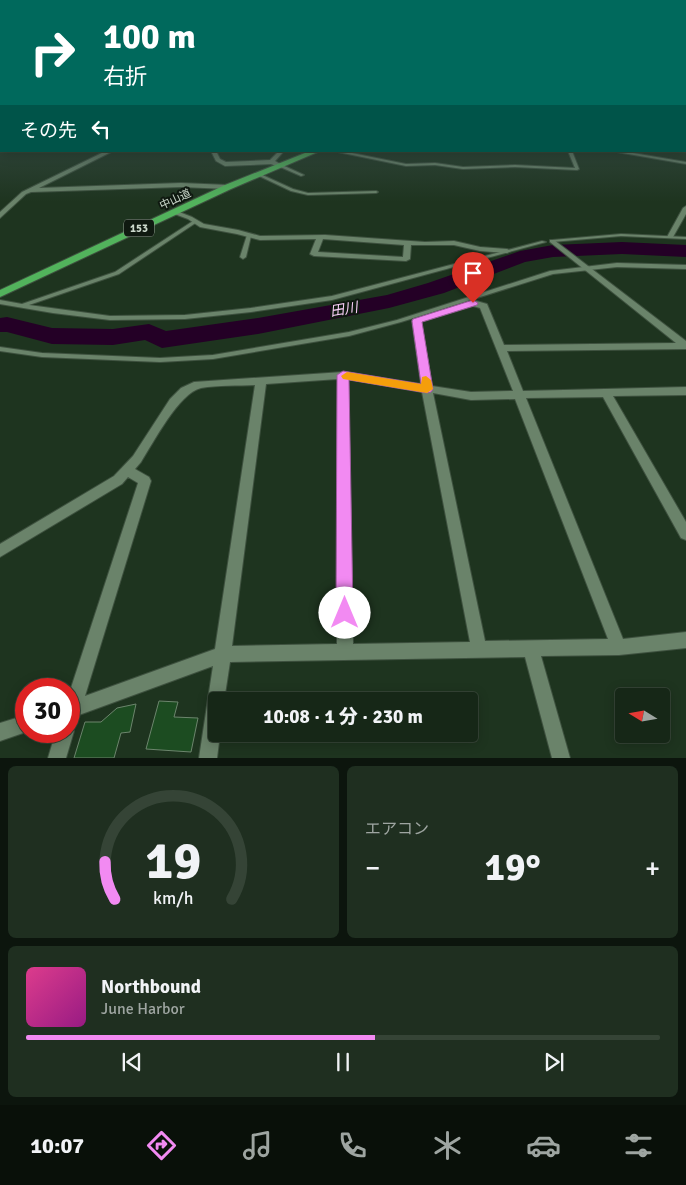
<!DOCTYPE html>
<html lang="ja">
<head>
<meta charset="utf-8">
<style>
	body { margin:0; font-family:Signika,"Noto Sans JP",sans-serif; background:#1f2f20; color:#f1f3f6; height:100vh; display:flex; flex-direction:column; font-size:19px; white-space:nowrap }
	* { box-sizing:border-box; margin:0 }
	p { font-size:16px; color:#9ea5a1 }
	.icon { flex:none; width:28px; height:28px; fill:none; stroke:currentColor; stroke-width:2; stroke-linecap:round; stroke-linejoin:round }
	.map { position:relative; height:758px; overflow:hidden }
	.sheet { display:flex; flex-direction:column; gap:8px; padding:8px; background:#0c150d; flex:1 }
	.sheet>* { flex:none }
	.top-card { position:absolute; left:0px; top:0px; width:686px; height:152px; box-shadow:0 2px 12px #0003,0 0 0 1px #354436; background:#00695c; color:#fff; overflow:hidden }
	.needle { width:32px; rotate:281deg }
	.buttons { position:absolute; left:615px; top:688px; display:grid; gap:10px }
	.buttons a { display:grid; place-items:center; width:55px; height:55px; border-radius:5px; background:#162717; box-shadow:0 2px 12px #0003,0 0 0 1px #354436; font-size:25px }
	.speed { position:absolute; left:15px; top:678px; display:flex; gap:10px; font-size:25px; font-weight:700; text-align:center }
	.speed>* { display:grid; place-content:center; width:65px; height:65px; border-radius:50%; background:#162717; box-shadow:0 2px 12px #0003,0 0 0 1px #354436; line-height:1 }
	.speed .limit { border:8px solid #d22; background:#fff; color:#111 }
	.pin { position:absolute; display:grid; place-items:center; width:42px; height:42px; color:#fff; margin:-51px -21px; border-radius:50% 50% 50% 0; rotate:-45deg; box-shadow:0 0 5px #0007 }
	.pin .icon { rotate:45deg }
	.me { position:absolute; width:55px; margin:-28px; rotate:0deg; stroke-linejoin:round; filter:drop-shadow(0 0 4px #0008) }
	.turn { display:flex; align-items:center; gap:18px; height:105px; padding:0 20px; font-size:22px }
	.turn .icon { width:65px; height:65px; stroke-width:2.5 }
	.turn b { display:block; font-size:35px; line-height:42px }
	.then { display:flex; align-items:center; height:48px; padding:0 20px; background:#0003; gap:10px; font-size:19px }
	.big { font-size:38px; font-weight:800; line-height:1.1 }
	.sheet .tile { flex:1; display:flex; flex-direction:column; justify-content:center; gap:8px; min-width:0; padding:0 18px; border-radius:8px; background:#1f2f20 }
	.sheet .dial { align-items:center; gap:0 }
	.dial svg { height:130px; overflow:visible; fill:none; stroke:#354436; stroke-width:7; stroke-linecap:round; text-anchor:middle }
	.dial text { fill:#f1f3f6; stroke:none }
	.song { display:flex; align-items:center; gap:15px }
	.cover { width:60px; height:60px; border-radius:8px; background:linear-gradient(135deg,hsl(330 70% 55%),hsl(310 70% 35%)) }
	.played { height:5px; border-radius:2px; background:linear-gradient(90deg,#f28af2 55%,#354436 55%) }
	.keys { display:flex; justify-content:space-around; direction:ltr }
	.heat { display:flex; justify-content:space-between; align-items:center; font-size:28px; direction:ltr }
	.sheet .tiles { flex:1; display:grid; gap:8px; grid-template-columns:1fr 1fr }
	.tile:last-child { grid-column:span 2 }
	.trip { position:absolute; left:208px; top:692px; width:270px; height:50px; border-radius:5px; background:#162717; box-shadow:0 2px 12px #0003,0 0 0 1px #354436; font-weight:800; line-height:50px; text-align:center }
	.dock { display:flex; height:80px; justify-content:space-around; align-items:center; background:#091009; color:#9ea5a1 }
	.dock .icon { width:35px; height:35px }
	.dock .on { color:#f28af2 }
	.dock b { font-size:22px; color:#f1f3f6 }
	.map>svg:first-child { display:block }
</style>
</head>
<body>
<div class="map">
<svg width="686" height="758" viewBox="0 0 686 758">
	<rect width="100%" height="100%" fill="#1e341f"/>
	<g fill="none" stroke-linecap="round" stroke-linejoin="round">
		<path fill="#240026" fill-rule="evenodd" d="M622,242L686,245V257L622,254L553,257L525,262L444,293L389,308L258,334L162,348L145,340L113,345L52,344L7,332H0V318L7,317L52,328L113,329L149,324L166,331L258,318L387,295L428,283L520,251L553,245Z"/>
	</g>
	<path fill="#1c4c21" stroke="#6c856d" d="M159,701L178,702L174,717L198,718L191,752L146,749Z
		M136,704L130,732L121,733L114,758H74L85,722H101L117,708Z"/>
	<g fill="none" stroke-linecap="round" stroke-linejoin="round">
		<defs>
			<path id="service" d="M333,151H342L406,164L435,163L463,167L515,165L575,168L568,151H572L579,169L577,170L515,167L463,169L435,165L406,166Z
				M611,151H621L686,162V164Z
				M278,164H280L304,175L301,176L278,166Z
				M258,173L293,189L308,193L376,191L378,192L376,193L308,195L291,191L257,175V173Z
				M193,221L197,222L119,274L29,305L110,316L185,315L251,308L332,296L542,241L546,242L332,300L251,312L185,319L110,320L53,313L0,304V300L22,304L115,272Z
				M621,234L686,237V239L621,236L552,242L550,241L552,240Z
				M247,235L251,236L246,257L243,259L240,257Z
				M617,263L686,265V269L617,267L553,274L401,322L349,336L213,359L160,362L42,357L0,351V347L42,353L160,358L213,355L349,332L397,320L550,271Z"/>
			<path id="minor" d="M0,96H1V99H0Z
				M685,103H686V106H685Z
				M106,151H113L39,188L181,183L228,185L231,187L228,189L181,187L31,192L26,194L0,218V212L22,192Z
				M211,151H216L220,159L226,162L270,160L279,151H284L275,161L282,165L279,167L271,164L225,166L216,161Z
				M686,206V214L673,237L668,238L667,237L683,208Z
				M174,210L192,217L204,224L238,230L260,236L325,235L425,242L454,241L480,247L507,249L511,251L507,253L480,251L454,245H411L410,259L406,261L314,256L310,254L316,239L260,240L237,234L200,227L188,219L172,213L171,212ZM323,239L404,245L403,257L318,252Z
				M550,240H554L686,341V349L507,351L523,391L686,387V395L613,396L686,522V540L681,538L603,397L526,398L623,639L686,632V648L619,655L541,656L570,758H552L525,657L230,662L224,701H216V734H220L217,758H199L213,666L79,715L75,725L72,726L74,731L66,758H48L56,731H69V694L138,483L128,477L122,484L0,557V544L114,476L133,456L170,399L181,388L194,382L343,372L421,384L412,321L413,319L473,300L487,304L504,345L676,343L550,242ZM473,306L480,308L513,391L471,392L432,386L421,322ZM338,379L337,644L232,646L266,384ZM348,379L422,392L470,642L353,644ZM255,385L215,649L85,696L151,481L149,477L135,469L141,462C153,443 179,393 201,388C218,385 238,386 255,385ZM433,393L471,400L515,399L608,639L485,641Z
				M26,715V731H29L0,741V723Z"/>
			<path id="trunk" d="M310,151H320L231,189L0,297V290L225,185Z"/>
		</defs>
		<use href="#service" stroke="#3e513f" stroke-width="2"/>
		<use href="#minor" stroke="#3e513f" stroke-width="2"/>
		<use href="#trunk" stroke="#3e513f" stroke-width="2"/>
		<use href="#service" fill="#6a836a" fill-rule="evenodd"/>
		<use href="#minor" fill="#6a836a" fill-rule="evenodd"/>
		<use href="#trunk" fill="#52b35c" fill-rule="evenodd"/>
	</g>
	<linearGradient id="sky" x2="0" y2="1"><stop stop-color="#101d11"/><stop offset="0.48" stop-color="#3b504d"/><stop offset="1" stop-color="#3b504d" stop-opacity="0"/></linearGradient>
	<rect width="686" height="202" fill="url(#sky)"/>
	<path fill="#f28af2" stroke="#9d5a9d" d="M473,300L478,303L477,305L422,322L433,389L431,392L427,393L349,380L353,613L351,619L345,622L339,619L336,613L337,375L343,371L421,384L412,321L413,319Z"/>
	<path fill="#f59e0b" d="M347,372L421,384L422,377L426,376L431,380L433,389L427,393L343,379L341,376Z"/>
	<g text-anchor="middle" stroke-width="4" stroke-linejoin="round" paint-order="stroke">
		<g font-size="11" fill="#cddacd" stroke="#0f1910">
			<text transform="translate(175 199) rotate(-25)" y="4">中山道</text>
		</g>
		<rect fill="#0f1910" stroke="#94a094" stroke-width="1" x="124" y="219.5" width="30" height="17" rx="4"/>
		<g font-size="11" font-weight="bold" fill="#cddacd">
			<text x="139" y="232">153</text>
		</g>
		<g font-size="14" font-style="italic" fill="#f9cff8" stroke="#0f1910">
			<text transform="translate(344 309) rotate(-10)" y="5">田川</text>
		</g>
	</g>
</svg>
<div class="buttons">
<a><svg class="needle" viewBox="-14 -14 28 28"><path d="M0-13l5 13h-10z" fill="#e53935"/><path d="M0 13l5-13h-10z" fill="#9ea5a1"/></svg></a>
</div>
<div class="speed"><div class="limit">30</div></div>
<div class="pin" style="left:473px;top:303px;background:#d93025"><svg class="icon" aria-label="arrive" viewBox="0 0 24 24"><path d="M6 21V4h12l-3 4 3 4H6"/></svg></div>
<svg class="me" style="left:345px;top:613px" viewBox="-20 -20 40 40"><circle r="19" fill="#fff"/><path d="M0-13L10 11 0 6-10 11z" fill="#f28af2"/></svg>
<div class="trip">10:08 · 1 分 · 230 m</div>
<div class="top-card">
<div class="turn"><svg class="icon" aria-label="right" viewBox="0 0 24 24"><path d="M7 20v-9h11M14 6l5 5-5 5"/></svg><div><b>100 m</b>右折</div></div>
<div class="then">その先<svg class="icon" aria-label="left" viewBox="0 0 24 24"><path d="M17 20v-9H6M10 6l-5 5 5 5"/></svg></div>
</div>
</div>
<section class="sheet">
<div class="tiles">
<div class="tile dial"><svg viewBox="0 0 100 80">
<path d="M14 69A42 42 0 1 1 86 69"/>
<path d="M14 69A42 42 0 0 1 8 46" stroke="#f28af2"/>
<text x="50" y="56" font-size="32" font-weight="700">19</text>
<text x="50" y="72" font-size="11">km/h</text>
</svg></div>
<div class="tile"><p>エアコン</p>
<div class="heat"><a>−</a><b class="big">19°</b><a>+</a></div>
</div>
<div class="tile">
<div class="song"><i class="cover"></i><div><b>Northbound</b><p>June Harbor</p></div></div>
<div class="played"></div>
<div class="keys"><svg class="icon" aria-label="previous" viewBox="0 0 24 24"><path d="M18 5L8 12l10 7zM5 5v14"/></svg><svg class="icon" aria-label="pause" viewBox="0 0 24 24"><path d="M8 5v14M16 5v14"/></svg><svg class="icon" aria-label="next" viewBox="0 0 24 24"><path d="M6 5l10 7-10 7zM19 5v14"/></svg></div>
</div>
</div>
</section>
<nav class="dock">
<b>10:07</b>
<svg class="icon on" aria-label="directions" viewBox="0 0 24 24"><path d="M12 3l9 9-9 9-9-9zM9 14v-3h6M13 9l2 2-2 2"/></svg>
<svg class="icon" aria-label="music" viewBox="0 0 24 24"><path d="M9 18V5l10-2v13"/><circle cx="6" cy="18" r="3"/><circle cx="16" cy="16" r="3"/></svg>
<svg class="icon" aria-label="phone" viewBox="0 0 24 24"><path d="M5 4h4l2 5-3 2q2 4 5 5l2-3 5 2v4C11 20 4 13 5 4z"/></svg>
<svg class="icon" aria-label="climate" viewBox="0 0 24 24"><path d="M12 3v18M4 7l16 10M4 17L20 7"/></svg>
<svg class="icon" aria-label="car" viewBox="0 0 24 24"><path d="M5 17H2v-5l4-1 3-4h7l3 4 3 1v5h-3M9 17h6M6 11h13"/><circle cx="7" cy="17" r="2"/><circle cx="17" cy="17" r="2"/></svg>
<svg class="icon" aria-label="filters" viewBox="0 0 24 24"><path d="M4 7h16M4 17h16"/><circle cx="9" cy="7" r="2"/><circle cx="15" cy="17" r="2"/></svg>
</nav>
</body>
</html>
